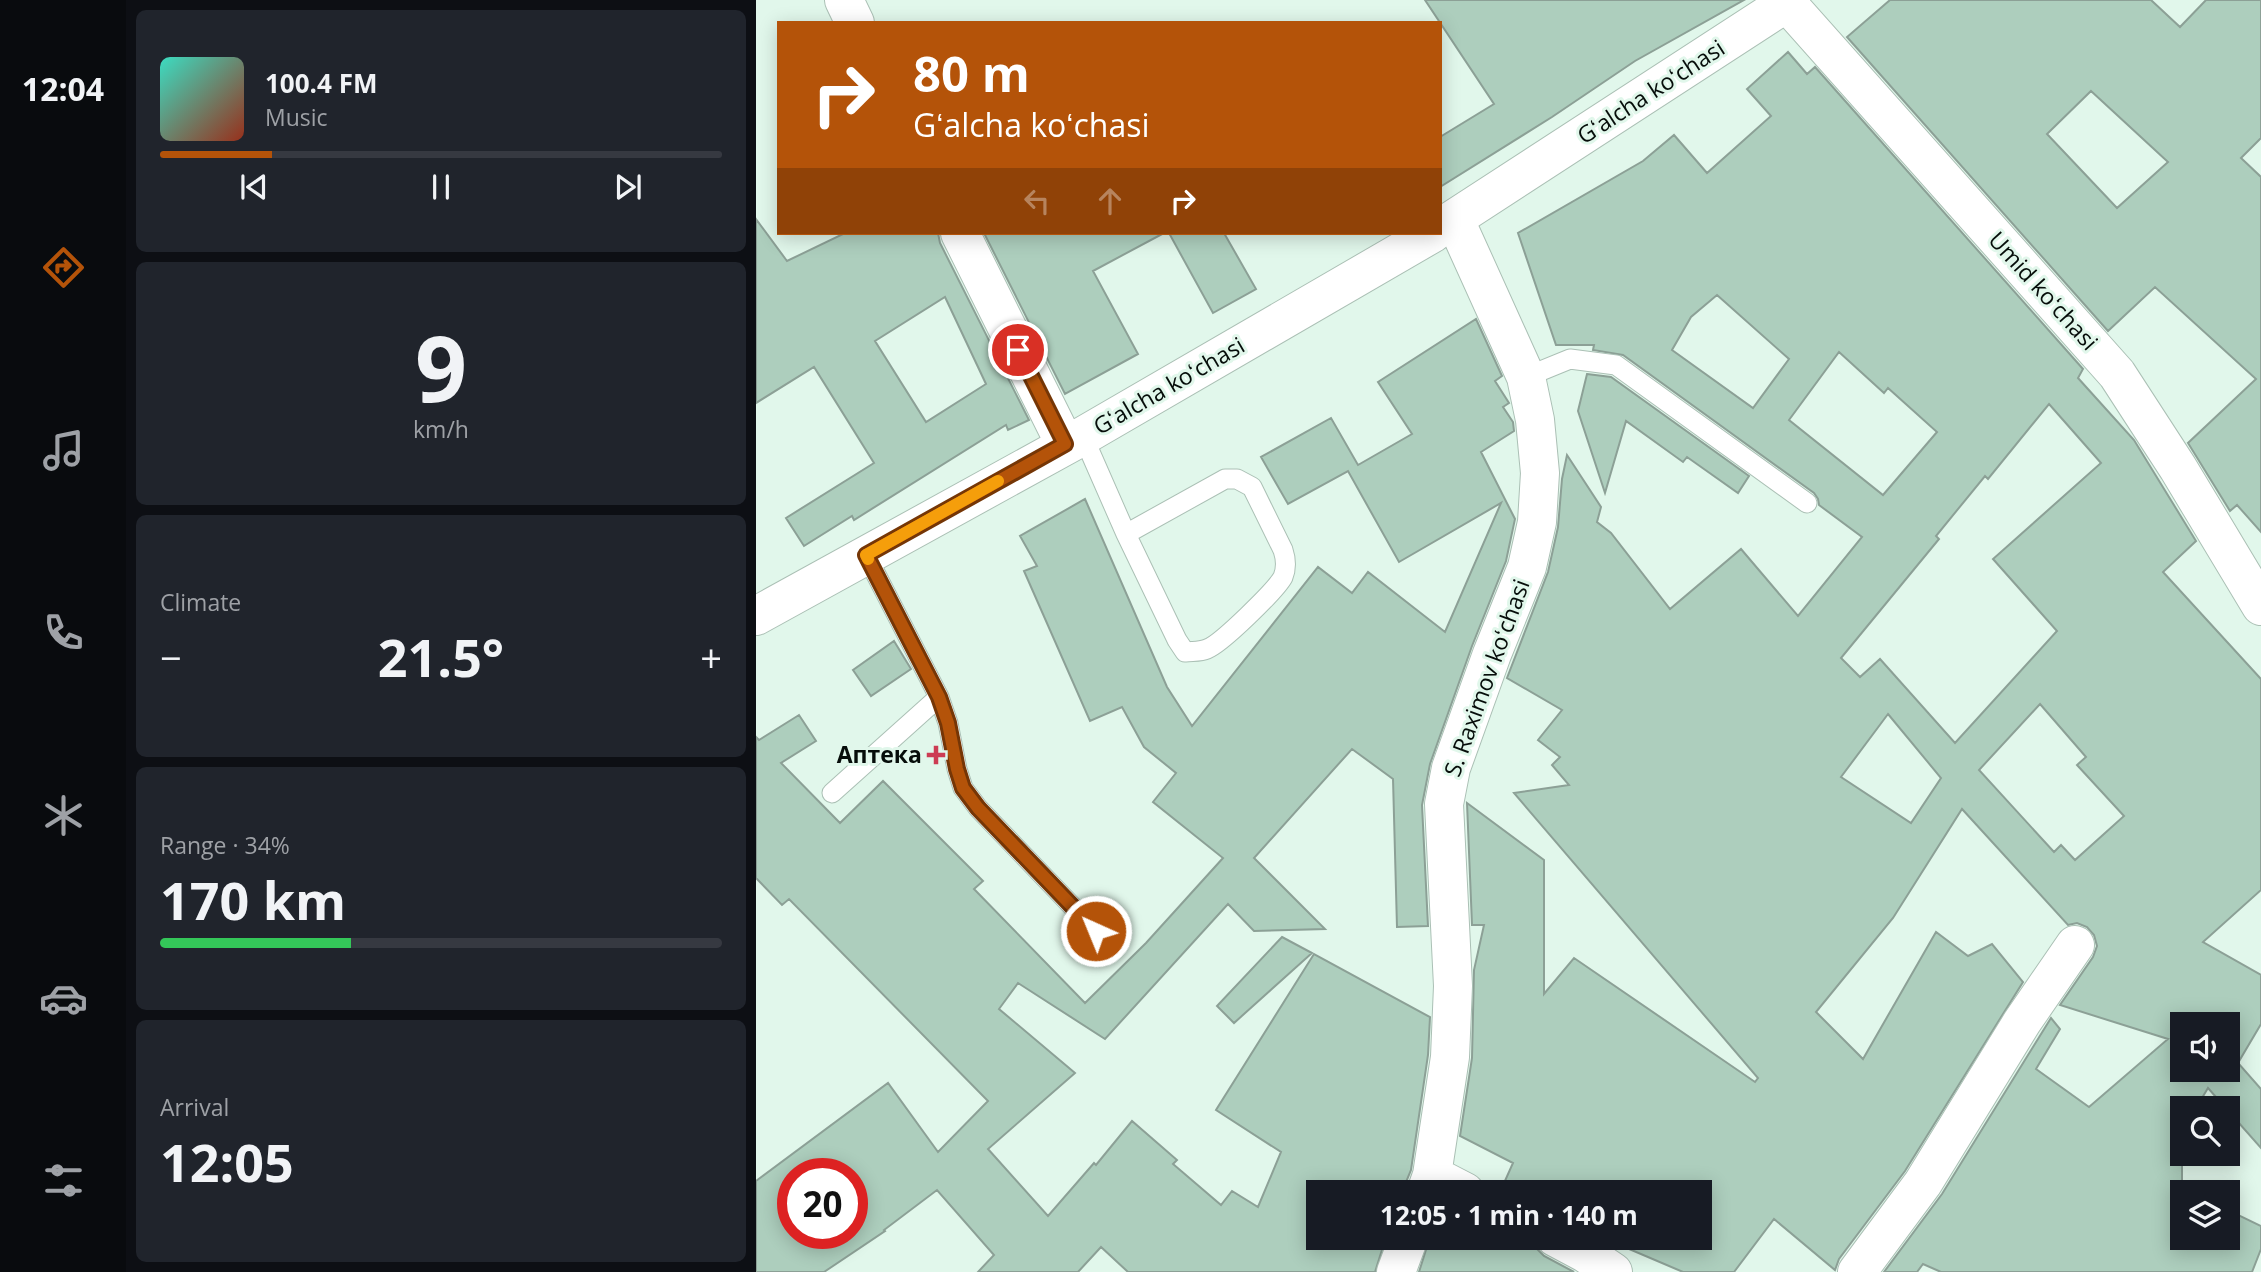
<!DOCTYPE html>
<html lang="en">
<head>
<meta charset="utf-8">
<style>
	body { margin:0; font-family:"Open Sans",sans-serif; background:#20242c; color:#f1f3f6; height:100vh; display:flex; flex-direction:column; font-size:26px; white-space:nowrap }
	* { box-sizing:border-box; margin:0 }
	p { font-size:23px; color:#9ea1a6 }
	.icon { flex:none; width:38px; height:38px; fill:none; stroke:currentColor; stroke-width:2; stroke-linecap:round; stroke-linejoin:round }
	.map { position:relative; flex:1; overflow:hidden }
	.details { display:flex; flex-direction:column; gap:10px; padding:10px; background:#0d0f14; width:630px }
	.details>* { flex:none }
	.hud { position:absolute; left:21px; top:21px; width:665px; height:214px; border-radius:0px; box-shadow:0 4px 18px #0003; background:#b45309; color:#fff; overflow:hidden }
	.fabs { position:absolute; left:1414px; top:1012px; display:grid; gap:14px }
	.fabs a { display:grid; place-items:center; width:70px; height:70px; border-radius:0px; background:#171b24; box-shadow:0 4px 18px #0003; font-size:35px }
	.speed { position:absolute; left:21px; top:1158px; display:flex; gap:14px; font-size:35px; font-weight:700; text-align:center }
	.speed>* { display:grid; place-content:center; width:91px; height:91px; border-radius:50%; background:#171b24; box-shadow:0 4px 18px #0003; line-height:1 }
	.speed .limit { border:10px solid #d22; background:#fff; color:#111 }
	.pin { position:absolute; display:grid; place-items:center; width:60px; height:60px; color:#fff; margin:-30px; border:4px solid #fff; border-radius:50%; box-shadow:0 2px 7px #0007 }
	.me { position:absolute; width:77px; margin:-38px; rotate:316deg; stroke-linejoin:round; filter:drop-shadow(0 0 5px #0008) }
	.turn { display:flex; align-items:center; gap:24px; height:147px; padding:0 21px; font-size:32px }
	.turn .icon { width:91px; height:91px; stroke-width:2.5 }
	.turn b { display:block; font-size:49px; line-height:60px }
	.lanes { display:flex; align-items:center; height:66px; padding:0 21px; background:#0003; justify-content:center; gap:35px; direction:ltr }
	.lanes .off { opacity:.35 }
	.big { font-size:52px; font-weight:700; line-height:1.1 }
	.details .card { flex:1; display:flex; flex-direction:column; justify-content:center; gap:10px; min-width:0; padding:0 24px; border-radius:10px; background:#20242c }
	.details .dial { align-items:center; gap:0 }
	.dial b { font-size:91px; line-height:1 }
	.song { display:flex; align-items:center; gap:21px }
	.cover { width:84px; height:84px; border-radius:10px; background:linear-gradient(135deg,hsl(170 70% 55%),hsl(10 70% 35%)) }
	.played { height:7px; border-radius:4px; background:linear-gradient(90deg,#b45309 20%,#363941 20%) }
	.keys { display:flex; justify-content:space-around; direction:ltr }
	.heat { display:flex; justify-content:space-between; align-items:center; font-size:38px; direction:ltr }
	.charge { height:10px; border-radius:5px; background:linear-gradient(90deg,#34c759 34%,#363941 0) }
	.trip { position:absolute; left:550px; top:1180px; width:406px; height:70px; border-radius:0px; background:#171b24; box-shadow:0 4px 18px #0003; font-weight:700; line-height:70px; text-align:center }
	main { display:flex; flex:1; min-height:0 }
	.dock { display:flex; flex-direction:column; width:126px; justify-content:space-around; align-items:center; background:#090b0e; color:#9ea1a6 }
	.dock .icon { width:49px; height:49px }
	.dock .current { color:#b45309 }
	.dock b { font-size:32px; color:#f1f3f6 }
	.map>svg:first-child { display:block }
</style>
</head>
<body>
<main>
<nav class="dock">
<b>12:04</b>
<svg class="icon current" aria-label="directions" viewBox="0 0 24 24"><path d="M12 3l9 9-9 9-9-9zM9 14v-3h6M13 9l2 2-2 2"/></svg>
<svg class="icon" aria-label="music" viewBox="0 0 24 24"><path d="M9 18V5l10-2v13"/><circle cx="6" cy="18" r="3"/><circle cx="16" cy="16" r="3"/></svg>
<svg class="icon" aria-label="phone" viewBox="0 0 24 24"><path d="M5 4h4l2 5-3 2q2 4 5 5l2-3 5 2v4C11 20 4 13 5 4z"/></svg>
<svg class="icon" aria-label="climate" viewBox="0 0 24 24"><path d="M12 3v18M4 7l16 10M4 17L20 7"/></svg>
<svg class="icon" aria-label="car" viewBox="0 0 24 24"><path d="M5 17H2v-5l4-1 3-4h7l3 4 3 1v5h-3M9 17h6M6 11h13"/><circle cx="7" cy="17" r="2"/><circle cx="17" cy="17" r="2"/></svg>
<svg class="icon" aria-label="filters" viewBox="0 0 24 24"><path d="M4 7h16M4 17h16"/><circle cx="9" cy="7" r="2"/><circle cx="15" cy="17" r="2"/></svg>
</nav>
<section class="details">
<div class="card">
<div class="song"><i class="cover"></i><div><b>100.4 FM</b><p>Music</p></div></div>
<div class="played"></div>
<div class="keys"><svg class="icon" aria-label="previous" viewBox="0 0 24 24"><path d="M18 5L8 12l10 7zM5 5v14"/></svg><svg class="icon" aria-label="pause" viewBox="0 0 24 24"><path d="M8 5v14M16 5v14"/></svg><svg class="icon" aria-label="next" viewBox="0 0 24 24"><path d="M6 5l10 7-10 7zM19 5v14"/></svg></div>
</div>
<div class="card dial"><b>9</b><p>km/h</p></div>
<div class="card"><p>Climate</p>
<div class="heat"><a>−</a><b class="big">21.5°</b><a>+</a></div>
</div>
<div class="card"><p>Range · 34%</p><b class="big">170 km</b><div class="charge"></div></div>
<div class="card"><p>Arrival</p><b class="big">12:05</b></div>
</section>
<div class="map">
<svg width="1505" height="1272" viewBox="0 0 1505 1272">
	<rect width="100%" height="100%" fill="#e1f7eb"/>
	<path fill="#adcebd" stroke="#8ca096" stroke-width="2" fill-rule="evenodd" d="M669,0H988L879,61L796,117L684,187V137L738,104Z
		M1134,0H1395L1424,27L1450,0H1505V138L1485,158L1505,177V532L1481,505L1474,511L1432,443L1500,379L1399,287L1352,331L1091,37ZM1335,91L1412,162L1361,208L1291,134Z
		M1032,52L1051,74L1059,67L1327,369L1322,378L1378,440L1440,541L1407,572L1505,679V890L1447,942L1505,975V1024L1482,1063L1505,1089V1148L1452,1088L1440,1108H1426V1189L1433,1192H1426V1237H1472V1210L1505,1226V1249L1496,1272H1185L1167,1264L1161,1272H1128L1186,1194L1295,1018L1304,1029L1280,1069L1333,1107L1412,1039L1304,1005L1337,957L1341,946L1338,935L1331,927L1321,923L1312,925L1206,809L1137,918L1060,1012L1107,1059L1180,932L1212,956L1236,944L1267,982L1149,1171L1083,1259L1079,1270L1018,1219L978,1272H927L845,1237H943V1192H744L757,1163L704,1136L716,1058L718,970L728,925H716L711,803L788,860V994L818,958L999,1082L1002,1078L758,793L813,785L796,765L804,757L782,740L806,710L751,678L792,572L802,527L806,479L811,455L845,507L841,522L855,533L914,609L985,549L1042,616L1106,537L1063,505L1062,499L1058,493L867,355L837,350L838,345H800L762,233L887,161L918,135L951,173L1015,116L991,89ZM961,295L1033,359L997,408L916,350L935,317ZM1083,352L1128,393L1132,388L1181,432L1127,495L1033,420ZM1293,404L1345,463L1237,559L1301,631L1199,743L1124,659L1104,677L1085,658L1183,539L1180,536L1229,476L1232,479ZM1284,704L1330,757L1321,765L1368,816L1319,860L1305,845L1298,852L1223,770ZM1132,714L1185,778L1155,823L1085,777ZM1426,1024H1472V1069H1426Z
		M0,219L31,261L89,233H182L184,243L273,420L252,430L250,425L98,520L96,516L48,546L30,518L118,463L58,367L0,403ZM189,297L230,384L170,422L119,341Z
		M228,233H408L337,271L382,354L309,394Z
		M413,233H468L500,289L457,313Z
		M720,319L746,376L739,381L753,403L747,407L757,422L758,431L725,452L759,519L750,561L716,646L674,764L666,805L672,926L641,927L637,779L596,749L498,858L569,929L498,931L472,904L349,1039L262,983L243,1009L319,1073L232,1149L292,1216L338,1163L340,1165L376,1121L421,1160L417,1164L465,1205L476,1191L502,1207L525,1152L460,1110L558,954L674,1017L672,1055L655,1170L646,1192H562V1237H630L619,1272H372L345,1247L322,1272H222L238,1255L181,1190L128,1230L129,1231L68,1272H0V1181L132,1083L182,1152L232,1101L33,899L26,905L0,878V737L3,740L43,715L60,741L25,763L84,823L127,781L227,881L218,889L329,1003L390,943L467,858L397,802L420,773L388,747L366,707L334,721L268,571L281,566L264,536L329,499L411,687L436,726L562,567L596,593L612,572L689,632L745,503L643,562L592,471L532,504L505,457L575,418L602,465L656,434L622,382ZM37,1174H96V1234H37Z
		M831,374L855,377L993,476L982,493L931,457L927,462L870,421L849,493L822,411Z
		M138,641L155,669L115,696L97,670Z
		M526,937L556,953L478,1023L461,1006Z
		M674,1237H777L780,1248L788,1256L818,1272H663Z"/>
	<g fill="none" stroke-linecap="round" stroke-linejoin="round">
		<defs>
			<path id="service" d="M770,377L814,359L860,365L1051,503
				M327,436L370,534L421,640L429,652C437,651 444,652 451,649C465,644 520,590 527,577C531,567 530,559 527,550L496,487L481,479H469L370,534
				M110,555L183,697L192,723L201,769L207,788L222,808L340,931
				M76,793L183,697"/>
			<path id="minor" d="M88,0L99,23
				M1031,3L1361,374L1422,468L1505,606
				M204,233L309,444
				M676,1175L709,1192
				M670,1192L676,1175L694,1057L697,986L688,804L695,768L736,654L771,567L781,522L784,473L779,420L770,377L699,220
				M799,1237L829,1253L857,1272
				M640,1272L653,1237
				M1101,1272L1167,1183L1266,1022L1319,945"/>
			<path id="tertiary" d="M684,228L1035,0
				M0,616L327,436L677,233"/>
		</defs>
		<use href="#service" stroke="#abc0b5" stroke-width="21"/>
		<use href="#minor" stroke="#abc0b5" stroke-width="40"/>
		<use href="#tertiary" stroke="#abc0b5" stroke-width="40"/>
		<use href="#service" stroke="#fff" stroke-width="19"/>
		<use href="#minor" stroke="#fff" stroke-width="38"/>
		<use href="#tertiary" stroke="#fff" stroke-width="38"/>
	</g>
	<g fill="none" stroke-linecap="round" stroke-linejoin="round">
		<defs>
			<path id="route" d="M262,350L309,444L110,555L183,697L192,723L201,769L207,788L222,808L340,931"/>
		</defs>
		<use href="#route" stroke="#753606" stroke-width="18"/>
		<use href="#route" stroke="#b45309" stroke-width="12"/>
		<path stroke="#f59e0b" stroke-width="12" d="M112,559L110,555L242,481"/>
	</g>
	<path fill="#cc3c53" stroke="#e1f7eb" stroke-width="2.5" d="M176.5 744.5h7v7h7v7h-7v7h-7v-7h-7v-7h7z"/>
	<g text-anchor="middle" stroke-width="6" stroke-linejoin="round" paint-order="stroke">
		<g font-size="23" fill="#060d0a" stroke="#e1f7eb">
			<text transform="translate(895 92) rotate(-33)" y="8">Gʻalcha koʻchasi</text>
			<text transform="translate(1287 291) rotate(48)" y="8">Umid koʻchasi</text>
			<text transform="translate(413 386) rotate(-30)" y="8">Gʻalcha koʻchasi</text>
			<text transform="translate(731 678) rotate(-70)" y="8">S. Raximov koʻchasi</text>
		</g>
		<g font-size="23" font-weight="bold" fill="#060d0a" stroke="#e1f7eb" text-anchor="end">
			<text x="166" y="763">Аптека</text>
		</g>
	</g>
</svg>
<div class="fabs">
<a><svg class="icon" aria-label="sound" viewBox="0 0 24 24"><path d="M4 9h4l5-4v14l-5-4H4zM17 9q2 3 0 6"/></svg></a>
<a><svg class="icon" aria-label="search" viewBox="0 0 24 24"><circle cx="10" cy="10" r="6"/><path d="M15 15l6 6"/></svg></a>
<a><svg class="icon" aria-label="layers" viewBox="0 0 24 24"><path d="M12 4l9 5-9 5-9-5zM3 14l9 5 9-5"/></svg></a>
</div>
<div class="speed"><div class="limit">20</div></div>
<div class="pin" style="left:262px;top:350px;background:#d93025"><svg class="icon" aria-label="arrive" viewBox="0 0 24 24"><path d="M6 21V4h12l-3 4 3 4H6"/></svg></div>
<svg class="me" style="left:340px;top:931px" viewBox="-20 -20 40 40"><circle r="17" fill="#b45309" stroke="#fff" stroke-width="3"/><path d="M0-11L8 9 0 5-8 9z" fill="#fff"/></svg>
<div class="trip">12:05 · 1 min · 140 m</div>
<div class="hud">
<div class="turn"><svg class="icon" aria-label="right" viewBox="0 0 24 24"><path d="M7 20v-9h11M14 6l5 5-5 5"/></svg><div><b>80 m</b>Gʻalcha koʻchasi</div></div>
<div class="lanes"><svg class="icon off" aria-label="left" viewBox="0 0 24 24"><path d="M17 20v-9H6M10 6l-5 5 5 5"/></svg><svg class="icon off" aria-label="ahead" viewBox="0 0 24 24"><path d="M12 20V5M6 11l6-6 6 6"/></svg><svg class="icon" aria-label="right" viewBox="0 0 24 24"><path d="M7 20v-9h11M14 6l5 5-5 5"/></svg></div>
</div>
</div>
</main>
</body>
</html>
